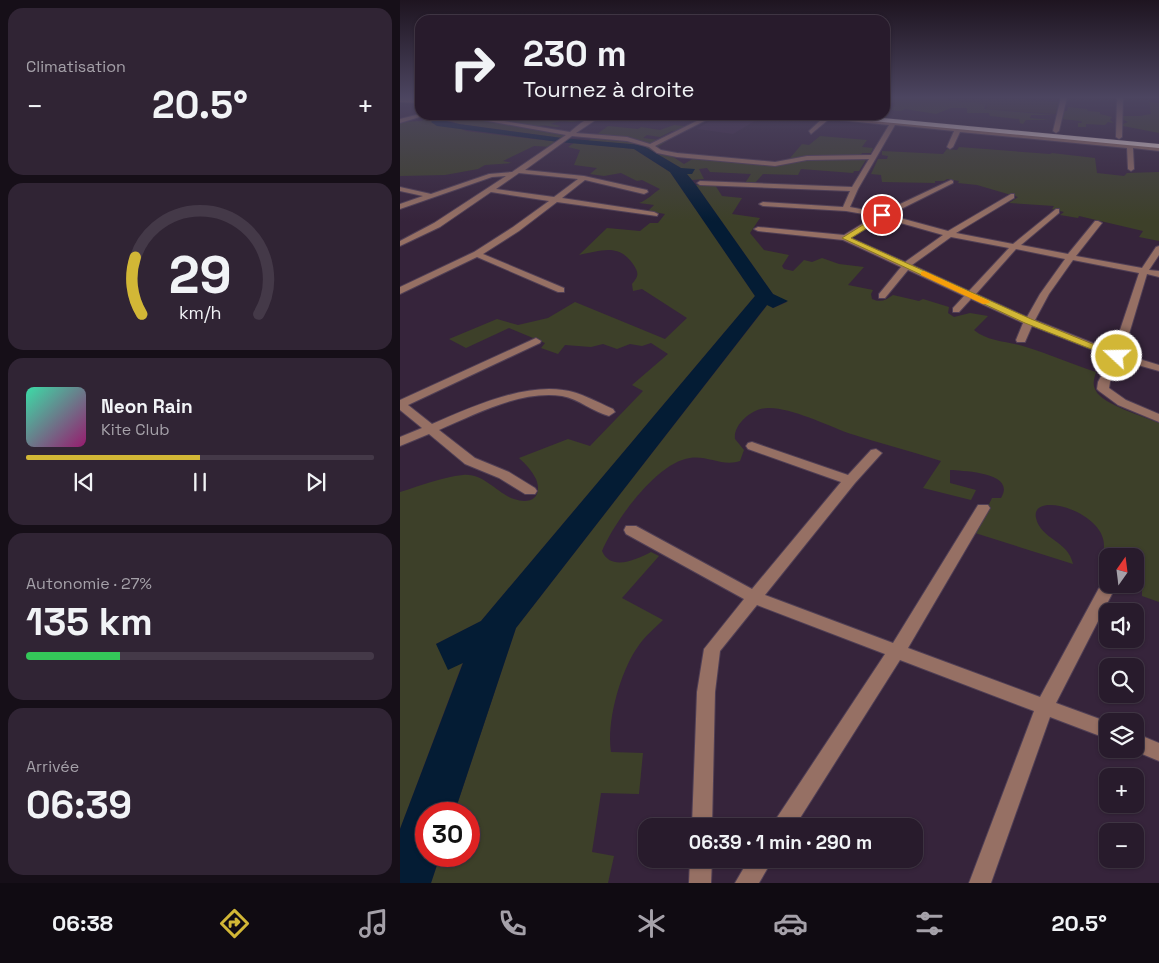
<!DOCTYPE html>
<html lang="fr">
<head>
<meta charset="utf-8">
<style>
	body { margin:0; font-family:"Space Grotesk",sans-serif; background:#302434; color:#f1f3f6; height:100vh; display:flex; flex-direction:column; font-size:19px; white-space:nowrap }
	* { box-sizing:border-box; margin:0 }
	p { font-size:16px; color:#a5a1a9 }
	.icon { flex:none; width:28px; height:28px; fill:none; stroke:currentColor; stroke-width:2; stroke-linecap:round; stroke-linejoin:round }
	.map { position:relative; flex:1; overflow:hidden }
	.panel { display:flex; flex-direction:column; gap:8px; padding:8px; background:#160f18; width:400px }
	.panel>* { flex:none }
	.guide { position:absolute; left:15px; top:15px; width:475px; height:105px; border-radius:15px; box-shadow:0 1px 4px #0004,0 0 0 1px #443948; background:#281b2c; color:#f1f3f6; overflow:hidden }
	.needle { width:32px; rotate:14deg }
	.buttons { position:absolute; left:699px; top:548px; display:grid; gap:10px }
	.buttons a { display:grid; place-items:center; width:45px; height:45px; border-radius:10px; background:#281b2c; box-shadow:0 1px 4px #0004,0 0 0 1px #443948; font-size:25px }
	.speed { position:absolute; left:15px; top:802px; display:flex; gap:10px; font-size:25px; font-weight:700; text-align:center }
	.speed>* { display:grid; place-content:center; width:65px; height:65px; border-radius:50%; background:#281b2c; box-shadow:0 1px 4px #0004,0 0 0 1px #443948; line-height:1 }
	.speed .limit { border:8px solid #d22; background:#fff; color:#111 }
	.pin { position:absolute; display:grid; place-items:center; width:42px; height:42px; color:#fff; margin:-21px; border:2px solid #fff; border-radius:50%; box-shadow:0 1px 5px #0007 }
	.me { position:absolute; width:55px; margin:-28px; rotate:291deg; stroke-linejoin:round; filter:drop-shadow(0 0 4px #0008) }
	.turn { display:flex; align-items:center; gap:18px; height:105px; padding:0 25px; font-size:22px }
	.turn .icon { width:65px; height:65px; stroke-width:2.5 }
	.turn b { display:block; font-size:35px; line-height:42px }
	.big { font-size:38px; font-weight:800; line-height:1.1 }
	.panel .card { flex:1; display:flex; flex-direction:column; justify-content:center; gap:8px; min-width:0; padding:0 18px; border-radius:15px; background:#302434 }
	.panel .dial { align-items:center; gap:0 }
	.dial svg { height:130px; overflow:visible; fill:none; stroke:#443948; stroke-width:7; stroke-linecap:round; text-anchor:middle }
	.dial text { fill:#f1f3f6; stroke:none }
	.song { display:flex; align-items:center; gap:15px }
	.cover { width:60px; height:60px; border-radius:8px; background:linear-gradient(135deg,hsl(160 70% 55%),hsl(320 70% 35%)) }
	.played { height:5px; border-radius:2px; background:linear-gradient(90deg,#d2b736 50%,#443948 50%) }
	.keys { display:flex; justify-content:space-around; direction:ltr }
	.heat { display:flex; justify-content:space-between; align-items:center; font-size:28px; direction:ltr }
	.charge { height:8px; border-radius:4px; background:linear-gradient(90deg,#34c759 27%,#443948 0) }
	.trip { position:absolute; left:238px; top:818px; width:285px; height:50px; border-radius:15px; background:#281b2c; box-shadow:0 1px 4px #0004,0 0 0 1px #443948; font-weight:800; line-height:50px; text-align:center }
	.tab-bar { display:flex; height:80px; justify-content:space-around; align-items:center; background:#100b12; color:#a5a1a9 }
	.tab-bar .icon { width:35px; height:35px }
	.tab-bar .on { color:#d2b736 }
	.tab-bar b { font-size:22px; color:#f1f3f6 }
	main { display:flex; flex:1; min-height:0 }
	.map>svg:first-child { display:block }
</style>
</head>
<body>
<main>
<section class="panel">
<div class="card"><p>Climatisation</p>
<div class="heat"><a>−</a><b class="big">20.5°</b><a>+</a></div>
</div>
<div class="card dial"><svg viewBox="0 0 100 80">
<path d="M14 69A42 42 0 1 1 86 69"/>
<path d="M14 69A42 42 0 0 1 10 34" stroke="#d2b736"/>
<text x="50" y="56" font-size="32" font-weight="700">29</text>
<text x="50" y="72" font-size="11">km/h</text>
</svg></div>
<div class="card">
<div class="song"><i class="cover"></i><div><b>Neon Rain</b><p>Kite Club</p></div></div>
<div class="played"></div>
<div class="keys"><svg class="icon" aria-label="previous" viewBox="0 0 24 24"><path d="M18 5L8 12l10 7zM5 5v14"/></svg><svg class="icon" aria-label="pause" viewBox="0 0 24 24"><path d="M8 5v14M16 5v14"/></svg><svg class="icon" aria-label="next" viewBox="0 0 24 24"><path d="M6 5l10 7-10 7zM19 5v14"/></svg></div>
</div>
<div class="card"><p>Autonomie · 27%</p><b class="big">135 km</b><div class="charge"></div></div>
<div class="card"><p>Arrivée</p><b class="big">06:39</b></div>
</section>
<div class="map">
<svg width="759" height="883" viewBox="0 0 759 883">
	<rect width="100%" height="100%" fill="#36243b"/>
	<path fill="#402946" d="M319,115H365L333,134L297,129Z"/>
	<path fill="#3a3322" d="M551,97H596L659,102L656,114L586,109L587,104L548,100Z"/>
	<path fill="#3d4029" d="M485,97H550L547,100L586,104L584,109L654,115H631L630,118L651,120H626L623,124L620,123L619,119L590,116L589,113H567V108H551L536,114L505,109L501,111L491,110L495,103L485,101Z
		M749,102L759,103V133L723,126V124L728,122L722,119V116H740L751,114Z
		M668,107L687,109L688,111L700,112V114L712,117L710,120L714,123L708,122L705,125L686,124V127H678V123H682L681,121L661,119L663,111H667Z
		M33,115H38L35,117L66,131L159,142L154,147L134,146L103,161L112,163L85,165L78,169L45,175L0,176V122L21,121Z
		M46,115H153L181,120C172,125 164,118 151,124L161,126C153,129 145,123 138,127L176,135L165,136L162,138L59,124L42,118Z
		M274,125L291,127L281,132L272,131L260,137L247,135L243,138L267,141L258,147L284,164L296,157L384,165L402,144L409,145L420,136L467,140L462,147L473,148L471,153H462L459,158H467L459,171H454L453,173L401,169L398,175L363,174L355,183H345L351,174L310,172L307,168L299,169L304,179L292,180L281,168L242,145L188,141L208,126L238,129L241,127L260,130Z
		M174,143L234,149L270,172L355,296L81,621L36,644L63,662L0,829V492C20,486 42,477 63,475C84,473 96,493 114,499C131,505 143,497 136,479C132,471 126,464 119,458L168,439L190,446L243,391L232,385L268,354L251,343L242,346L230,344L217,349L203,344L191,347L165,345L158,354L141,348L145,343L109,328L66,348L49,339L97,319L118,325L148,318L175,302L265,339L287,318L242,289L233,291L232,284C239,276 239,273 233,264C218,243 201,251 179,255L207,228L240,231L250,223H258L265,214L248,211L254,205L239,203C248,200 253,193 260,189L242,180L237,181L221,173L204,176L190,174L197,168L174,165L180,150L168,147Z
		M559,147L650,154L652,153L695,158L697,173L724,176L727,173L759,172V241L739,237L743,231L679,216L678,218L660,215L664,212L652,209L654,206L609,203L618,197L577,185L558,183L559,181L547,179L544,181H535V183L482,182L481,175L471,174L478,159H487L488,156L482,155V151L543,154L547,149L557,150Z
		M296,185H315L322,196L342,198L332,214L360,218L350,233L364,250L389,255L382,266L384,269L393,271L404,260L412,262L422,258L439,264L464,267L448,285L473,290L471,294L472,299C481,303 486,300 493,295L519,301L523,299L549,307L548,313L554,317L570,313L588,316L574,330C588,342 608,341 626,347C649,354 672,364 696,372C694,379 692,385 696,391C702,404 745,417 759,423V602L742,596V586L735,584V556H708L707,575L699,572C701,564 704,554 704,545C704,511 630,490 636,518C641,540 668,540 673,564L575,533L592,498H601C617,472 563,471 550,470V483L576,490L571,500L523,488L541,461C510,451 479,443 448,433C427,425 389,407 368,408C353,408 333,424 335,439L344,450L340,461C323,467 307,455 290,458C257,462 214,522 202,551C211,572 237,559 251,552L259,556L222,598L263,620C255,628 245,636 239,645C221,669 206,722 211,752L243,753L239,794L201,793L192,852L214,856L208,883H31L40,856H69V814H54L116,628L368,304L373,308L387,302L373,294Z"/>
	<path fill="#041c34" d="M38,115H46L42,118L46,121L59,124L162,138L242,145L281,168L295,169L292,174H287L296,185L373,294L388,301L373,308L367,305L116,628L54,814H26V856H40L31,883H0V829L63,663L48,670L36,644L81,621L355,296L270,172L234,149L159,142L37,126L31,122Z"/>
	<g fill="none" stroke-linecap="round" stroke-linejoin="round">
		<defs>
			<path id="minor" d="M661,97H667L659,131L656,133L653,131Z
				M717,97H723L722,137L719,139L716,137Z
				M0,98L20,99V103L0,102Z
				M20,114L26,115L0,123V119Z
				M55,115H68L170,132C179,124 190,115 203,115L176,133L227,137L250,144L309,115H316L255,146L261,150L277,153L375,162L407,156L471,155L489,125L429,119L411,134L409,131L423,118L403,115H428L759,147V151L733,148L734,169L731,171L728,169L727,148L560,132L553,147L550,149L547,147L554,131L495,125L458,189L450,207L481,213L551,180L553,181V183L489,215L548,231L611,194H614V198L556,233L613,244L656,209H659V213L621,245L668,254L695,221H698L702,223L676,256L742,268L756,247L759,246V255L749,270L759,271V277L747,274L723,354L759,365V371L720,360L710,382L709,388L726,400L759,414V422L718,405L699,391L697,389L698,382L711,357L632,326L625,342H617L616,340L623,323L571,299L559,312H553V308L564,296L508,270L485,298H479V294L501,267L443,240L358,231L354,229L358,227L444,235L475,216L446,211L363,206L359,204L363,202L443,207L450,191L300,185L297,183L300,181L452,187L469,159L407,160L375,166L277,157L257,153L249,147L227,141L172,136L125,170L184,176L247,190L248,192L244,194L185,180L162,198L254,212L258,214L257,216L157,202L119,231L83,254L164,288V292H158L77,257L0,294V287L74,252L113,227L149,201L91,192L40,227L0,246V241L34,223L106,176L92,177L0,209V204L23,196L0,191V187L31,194L89,174L112,172L166,135ZM119,173L178,179L154,197L96,189ZM483,218L543,235L505,262L451,238ZM551,237L609,248L569,291L512,265ZM616,249L665,259L640,294L627,317L576,294ZM673,260L739,273L713,351L635,320L649,294Z
				M136,338L141,341L140,343L8,405L32,424C69,408 121,384 163,390C180,392 197,402 213,409L215,412L209,416C193,412 179,399 162,396C121,390 76,414 39,430L75,458L109,472L135,488L137,491L135,494H125L99,478L65,464L29,434L0,446V437L22,428L0,410V400Z
				M352,442L448,475L471,450L476,449L482,453L455,483L365,595L493,643L578,505H588L590,508L508,648L640,697L699,588L705,586L711,588L713,592L656,703L708,722V739L650,717L591,883H569L634,711L500,660L395,826H373L376,819L485,654L357,605L320,651L315,692L312,826H292L297,692L304,649L344,599L226,534L224,530L226,526H236L352,589L441,482L348,449L346,446L348,443Z
				M735,733L759,743V761L730,749H735Z
				M290,859H312L311,883H289Z
				M349,859H373L359,883H335Z"/>
			<path id="highway" d="M427,115H451L759,144V148L430,117Z"/>
		</defs>
		<use href="#minor" stroke="#503f55" stroke-width="2"/>
		<use href="#highway" stroke="#503f55" stroke-width="1"/>
		<use href="#minor" fill="#967064" fill-rule="evenodd"/>
		<use href="#highway" fill="#f7e3dd" fill-rule="evenodd"/>
	</g>
	<linearGradient id="sky" x2="0" y2="1"><stop stop-color="#1e1420"/><stop offset="0.44" stop-color="#4c4560"/><stop offset="1" stop-color="#4c4560" stop-opacity="0"/></linearGradient>
	<rect width="759" height="221" fill="url(#sky)"/>
	<path fill="#d2b736" stroke="#887723" d="M482,213L485,214V217L451,238L631,319L722,356L717,359L714,358L625,323L442,238Z"/>
	<path fill="#f59e0b" d="M524,271L589,301L590,303L583,304L521,275V272Z"/>
</svg>
<div class="buttons">
<a><svg class="needle" viewBox="-14 -14 28 28"><path d="M0-13l5 13h-10z" fill="#e53935"/><path d="M0 13l5-13h-10z" fill="#a5a1a9"/></svg></a>
<a><svg class="icon" aria-label="sound" viewBox="0 0 24 24"><path d="M4 9h4l5-4v14l-5-4H4zM17 9q2 3 0 6"/></svg></a>
<a><svg class="icon" aria-label="search" viewBox="0 0 24 24"><circle cx="10" cy="10" r="6"/><path d="M15 15l6 6"/></svg></a>
<a><svg class="icon" aria-label="layers" viewBox="0 0 24 24"><path d="M12 4l9 5-9 5-9-5zM3 14l9 5 9-5"/></svg></a>
<a>+</a>
<a>−</a>
</div>
<div class="speed"><div class="limit">30</div></div>
<div class="pin" style="left:482px;top:215px;background:#d93025"><svg class="icon" aria-label="arrive" viewBox="0 0 24 24"><path d="M6 21V4h12l-3 4 3 4H6"/></svg></div>
<svg class="me" style="left:717px;top:356px" viewBox="-20 -20 40 40"><circle r="17" fill="#d2b736" stroke="#fff" stroke-width="3"/><path d="M0-11L8 9 0 5-8 9z" fill="#fff"/></svg>
<div class="trip">06:39 · 1 min · 290 m</div>
<div class="guide">
<div class="turn"><svg class="icon" aria-label="right" viewBox="0 0 24 24"><path d="M7 20v-9h11M14 6l5 5-5 5"/></svg><div><b>230 m</b>Tournez à droite</div></div>
</div>
</div>
</main>
<nav class="tab-bar">
<b>06:38</b>
<svg class="icon on" aria-label="directions" viewBox="0 0 24 24"><path d="M12 3l9 9-9 9-9-9zM9 14v-3h6M13 9l2 2-2 2"/></svg>
<svg class="icon" aria-label="music" viewBox="0 0 24 24"><path d="M9 18V5l10-2v13"/><circle cx="6" cy="18" r="3"/><circle cx="16" cy="16" r="3"/></svg>
<svg class="icon" aria-label="phone" viewBox="0 0 24 24"><path d="M5 4h4l2 5-3 2q2 4 5 5l2-3 5 2v4C11 20 4 13 5 4z"/></svg>
<svg class="icon" aria-label="climate" viewBox="0 0 24 24"><path d="M12 3v18M4 7l16 10M4 17L20 7"/></svg>
<svg class="icon" aria-label="car" viewBox="0 0 24 24"><path d="M5 17H2v-5l4-1 3-4h7l3 4 3 1v5h-3M9 17h6M6 11h13"/><circle cx="7" cy="17" r="2"/><circle cx="17" cy="17" r="2"/></svg>
<svg class="icon" aria-label="filters" viewBox="0 0 24 24"><path d="M4 7h16M4 17h16"/><circle cx="9" cy="7" r="2"/><circle cx="15" cy="17" r="2"/></svg>
<b>20.5°</b>
</nav>
</body>
</html>
